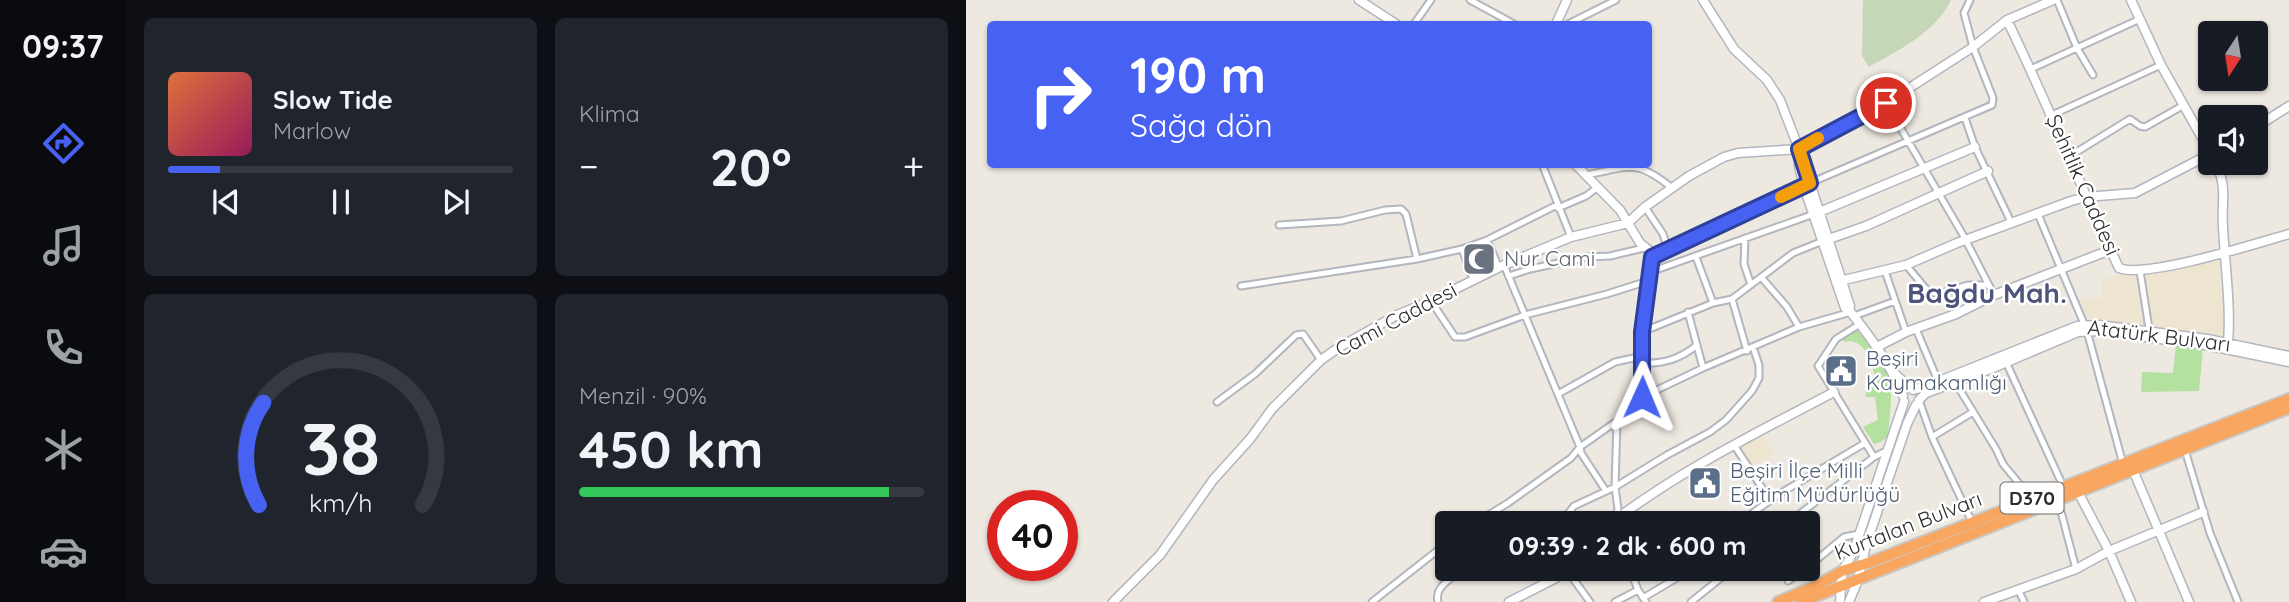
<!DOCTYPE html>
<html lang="tr">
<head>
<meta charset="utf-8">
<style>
	body { margin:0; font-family:Quicksand,sans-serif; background:#20242c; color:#f1f3f6; height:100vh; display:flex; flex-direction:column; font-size:26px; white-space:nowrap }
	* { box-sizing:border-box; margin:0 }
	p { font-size:23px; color:#9ea1a6 }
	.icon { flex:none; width:38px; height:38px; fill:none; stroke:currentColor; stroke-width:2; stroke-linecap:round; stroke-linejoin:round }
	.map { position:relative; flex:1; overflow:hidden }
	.side { display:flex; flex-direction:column; gap:18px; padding:18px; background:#0d0f14; width:840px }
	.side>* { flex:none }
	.guide { position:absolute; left:21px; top:21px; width:665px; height:147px; border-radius:7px; box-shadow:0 2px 5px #0004; background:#4762f3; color:#fff; overflow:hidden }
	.needle { width:46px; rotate:192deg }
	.fabs { position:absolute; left:1232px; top:21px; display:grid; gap:14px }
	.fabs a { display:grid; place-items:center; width:70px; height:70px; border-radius:7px; background:#171b24; box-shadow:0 2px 5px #0004; font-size:35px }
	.speed { position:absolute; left:21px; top:490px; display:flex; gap:14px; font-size:35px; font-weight:700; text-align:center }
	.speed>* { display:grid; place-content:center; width:91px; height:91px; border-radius:50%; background:#171b24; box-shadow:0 2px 5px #0004; line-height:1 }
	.speed .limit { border:10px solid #d22; background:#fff; color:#111 }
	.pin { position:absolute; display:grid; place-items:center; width:60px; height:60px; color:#fff; margin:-30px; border:4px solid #fff; border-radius:50%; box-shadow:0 2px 7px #0007 }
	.me { position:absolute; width:77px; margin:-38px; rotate:1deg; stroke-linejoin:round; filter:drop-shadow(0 0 5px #0008) }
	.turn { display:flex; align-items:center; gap:24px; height:147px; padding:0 28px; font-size:32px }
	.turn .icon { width:91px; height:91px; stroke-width:2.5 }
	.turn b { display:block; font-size:49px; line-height:60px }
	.big { font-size:52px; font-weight:700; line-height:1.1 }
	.side .card { flex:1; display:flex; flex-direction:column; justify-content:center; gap:10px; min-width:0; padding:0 24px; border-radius:10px; background:#20242c }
	.side .dial { align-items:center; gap:0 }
	.dial svg { height:182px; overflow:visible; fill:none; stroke:#363941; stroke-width:7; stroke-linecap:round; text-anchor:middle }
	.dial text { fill:#f1f3f6; stroke:none }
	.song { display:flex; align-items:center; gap:21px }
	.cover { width:84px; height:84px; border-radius:10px; background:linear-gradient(135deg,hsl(20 70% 55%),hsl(330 70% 35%)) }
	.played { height:7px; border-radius:4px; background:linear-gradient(90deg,#4762f3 15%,#363941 15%) }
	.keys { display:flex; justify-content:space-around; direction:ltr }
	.heat { display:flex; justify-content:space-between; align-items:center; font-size:38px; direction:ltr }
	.charge { height:10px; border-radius:5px; background:linear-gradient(90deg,#34c759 90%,#363941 0) }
	.side .tiles { flex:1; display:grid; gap:18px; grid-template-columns:repeat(2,1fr) }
	.trip { position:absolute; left:469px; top:511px; width:385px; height:70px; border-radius:7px; background:#171b24; box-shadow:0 2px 5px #0004; font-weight:700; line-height:70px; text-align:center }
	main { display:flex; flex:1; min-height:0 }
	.menu { display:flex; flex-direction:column; width:126px; justify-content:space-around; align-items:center; background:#090b0e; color:#9ea1a6 }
	.menu .icon { width:49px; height:49px }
	.menu .selected { color:#4762f3 }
	.menu b { font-size:32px; color:#f1f3f6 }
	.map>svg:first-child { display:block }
</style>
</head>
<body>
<main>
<nav class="menu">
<b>09:37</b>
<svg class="icon selected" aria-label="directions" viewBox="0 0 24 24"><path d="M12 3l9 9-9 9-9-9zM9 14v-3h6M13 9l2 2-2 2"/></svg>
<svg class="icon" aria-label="music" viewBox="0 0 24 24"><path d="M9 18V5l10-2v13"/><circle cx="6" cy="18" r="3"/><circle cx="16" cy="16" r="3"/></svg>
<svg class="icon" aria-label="phone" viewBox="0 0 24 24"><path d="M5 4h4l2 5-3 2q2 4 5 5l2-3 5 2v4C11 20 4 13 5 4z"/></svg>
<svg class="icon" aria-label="climate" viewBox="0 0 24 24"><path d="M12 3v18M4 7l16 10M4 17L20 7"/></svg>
<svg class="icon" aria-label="car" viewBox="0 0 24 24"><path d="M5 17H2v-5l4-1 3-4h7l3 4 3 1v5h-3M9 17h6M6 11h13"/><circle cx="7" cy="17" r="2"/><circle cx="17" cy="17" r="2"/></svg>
</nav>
<section class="side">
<div class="tiles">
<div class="card">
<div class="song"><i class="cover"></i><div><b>Slow Tide</b><p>Marlow</p></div></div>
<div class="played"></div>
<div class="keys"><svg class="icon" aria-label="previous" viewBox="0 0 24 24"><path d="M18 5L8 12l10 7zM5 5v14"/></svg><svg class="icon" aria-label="pause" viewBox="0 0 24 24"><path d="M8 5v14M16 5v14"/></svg><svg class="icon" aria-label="next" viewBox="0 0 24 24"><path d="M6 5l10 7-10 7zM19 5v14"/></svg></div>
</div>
<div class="card"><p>Klima</p>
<div class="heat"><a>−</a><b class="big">20°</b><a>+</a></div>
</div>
<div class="card dial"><svg viewBox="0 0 100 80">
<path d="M14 69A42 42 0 1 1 86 69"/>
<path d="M14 69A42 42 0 0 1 16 24" stroke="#4762f3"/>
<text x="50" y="56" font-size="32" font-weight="700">38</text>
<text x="50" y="72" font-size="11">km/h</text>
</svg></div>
<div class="card"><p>Menzil · 90%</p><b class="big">450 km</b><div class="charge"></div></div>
</div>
</section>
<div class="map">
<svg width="1323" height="602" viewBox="0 0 1323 602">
	<rect width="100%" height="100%" fill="#ede8e0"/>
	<path fill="#eee5d0" d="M1253,259L1258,331L1255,338L1187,328L1178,273Z
		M1156,273L1168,274L1177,325L1118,317L1112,299L1137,298L1135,281Z
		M796,434L808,454L786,466L774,447Z"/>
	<path fill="#b4e19f" d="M891,331C900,336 904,343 909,352C931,385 925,398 922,436L915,442L908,444L897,427L912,420L909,397H900C898,387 903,383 909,376C903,360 899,337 878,342L876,339L884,333Z
		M1210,345L1237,348L1233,391L1175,392L1176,372L1207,373Z"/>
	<path fill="#c6d7b8" d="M897,0H985C970,32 933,50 903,67L896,56Z"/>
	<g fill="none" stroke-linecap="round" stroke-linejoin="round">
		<defs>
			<path id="street" d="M504,0L548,24
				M1091,0L1111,48L1127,75
				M448,24L465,0
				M602,24L650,0
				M1065,69L1174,19
				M920,103L997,235L1028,295
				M1086,115L1195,65
				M999,118L1009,147L1045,222
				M1104,156L1164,119L1174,126L1179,127L1218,105
				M576,164L605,237
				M620,175C664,167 669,158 706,188
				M844,183L1026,105L1027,98L1007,47L998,13L1004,0
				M679,207L697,234L702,250
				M592,208L620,196L632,187
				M1072,214L1121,331L1157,464
				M313,225L375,221L419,210L435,209L440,214L451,259
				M779,238L778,264L785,285
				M521,240L533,268
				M496,249L507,279
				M730,257L747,303
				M538,265L614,447L615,453L640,491
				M940,265L961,290L968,293H976L1002,285H1022
				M919,271L940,332
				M1174,271L1184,335
				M684,272L848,214
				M543,276L564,269L621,257L644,256L678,248
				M795,277L821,307L833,327
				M275,286L451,259L496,249L521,240L591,205
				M766,299L781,351
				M465,301L489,337H499L559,315L641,294L682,281
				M722,312L737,368
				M888,316L929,301
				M894,324L870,339L852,366L908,457
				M950,329L972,381
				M676,332L747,303L766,299L827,253L857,241
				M1040,362L1097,486
				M676,363C698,364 714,359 731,345
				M989,382L1030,449L1037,464L1065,498
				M592,394L649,362L677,356
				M953,400L966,437L1006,522
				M251,402L289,374L330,335L337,334L355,360
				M966,437L1007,412
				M768,445L804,500
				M1219,450L1244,533L1272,602
				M1092,500L1110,569
				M649,519L652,509L649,487L651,421
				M509,523L542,503L605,458L614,447L651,421L676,397L737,368L833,327L885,312
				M604,523L601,515L608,506L649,487L701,455L744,432L760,420L786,391L793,378V365L787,347
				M773,523L810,496L899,443
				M822,523L908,457L922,450
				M842,567L878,537L893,534
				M600,569L624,602
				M664,569L672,590L680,602
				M822,581L839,569
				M1052,589L1058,602
				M677,598L714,576L722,569
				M406,602L481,543
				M472,602C468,586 486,579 496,569
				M649,602L672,590
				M725,602L766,569"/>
			<path id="secondary" d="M393,0L430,24
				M737,0L768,49L801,80L814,100L833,149L884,306L883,310
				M1165,0L1195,65L1244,152
				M1041,20C1081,102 1114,186 1153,268C1180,279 1291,243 1323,234
				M590,24L601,0
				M1290,127L1323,106
				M833,156V166L838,187L879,308L883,310C905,338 924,363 937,396
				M1250,163C1262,190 1255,200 1257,227C1259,266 1265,305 1262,344
				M609,164L654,210L674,243L684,251L686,257L676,332V397
				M851,213L1009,147
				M857,241L900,226L1022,171
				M686,257L841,185
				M870,282L940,265L991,243L1105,201L1120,197L1169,193L1244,154
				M911,347L940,332L990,314L1028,295L1144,250
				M928,373L947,390L958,387L1111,326L1133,325L1241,339L1323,356
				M953,400L960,393L1027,368L1112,332L1133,331L1240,345L1323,362
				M1167,470L1223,602
				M1112,492L1143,551L1165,602
				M645,523C713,471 792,432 868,392
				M147,602L194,555L247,480L284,439L306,409L355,360L372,348L431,315L465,301L538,265L605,237L662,223L679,207L723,176L758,157L772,153L833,149L920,103L1007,47L1041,20L1087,0
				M543,602L590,578L594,569
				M874,602L876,571L887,553L938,402
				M883,602L892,580L900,545L941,424L950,405
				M1018,602L1110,569L1143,551L1237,512"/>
			<path id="highway" d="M812,602L852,585L876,571L905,562L1323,399
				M835,602L1323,408"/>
		</defs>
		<use href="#street" stroke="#b3b5bf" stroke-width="9"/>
		<use href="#secondary" stroke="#b3b5bf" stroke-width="11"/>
		<use href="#highway" stroke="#c8c8c8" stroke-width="14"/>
		<use href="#street" stroke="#fff" stroke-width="5"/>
		<use href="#secondary" stroke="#fff" stroke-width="8"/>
		<use href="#highway" stroke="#f8a660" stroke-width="10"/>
	</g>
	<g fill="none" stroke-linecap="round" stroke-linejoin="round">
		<defs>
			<path id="route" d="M676,397V332L686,257L844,183L833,149L920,103"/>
		</defs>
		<use href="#route" stroke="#2e409e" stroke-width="18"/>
		<use href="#route" stroke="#4762f3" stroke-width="12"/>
		<path stroke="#f59e0b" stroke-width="12" d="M815,197L844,183L833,149L852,138"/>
	</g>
	<defs>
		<symbol id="mosque-square" viewBox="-11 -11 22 22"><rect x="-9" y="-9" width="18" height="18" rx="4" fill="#6b7280" stroke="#fff"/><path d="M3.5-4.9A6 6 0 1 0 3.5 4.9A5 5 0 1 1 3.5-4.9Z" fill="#fff"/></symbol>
		<symbol id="civic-square" viewBox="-11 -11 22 22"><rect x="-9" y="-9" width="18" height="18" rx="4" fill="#5c6f8a" stroke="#fff"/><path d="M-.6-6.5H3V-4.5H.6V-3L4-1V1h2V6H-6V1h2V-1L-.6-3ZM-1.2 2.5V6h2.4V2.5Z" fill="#fff"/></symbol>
	</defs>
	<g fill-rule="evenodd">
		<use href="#mosque-square" x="494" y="240" width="38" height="38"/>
		<use href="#civic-square" x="856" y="352" width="38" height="38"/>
		<use href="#civic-square" x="720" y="464" width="38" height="38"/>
	</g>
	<g text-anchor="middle" stroke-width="5" stroke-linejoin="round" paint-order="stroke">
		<rect fill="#fff" stroke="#6c6c6c" stroke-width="2" x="1034.5" y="482.5" width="63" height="31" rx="5"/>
		<g font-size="19" font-weight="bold" fill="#2d2d2d">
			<text x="1066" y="505">D370</text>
		</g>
		<g font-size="21" fill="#2d2d2d" stroke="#fff">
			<text transform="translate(1117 185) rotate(66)" y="7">Şehitlik Caddesi</text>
			<text transform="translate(430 320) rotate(-28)" y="7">Cami Caddesi</text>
			<text transform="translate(1193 336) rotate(7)" y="7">Atatürk Bulvarı</text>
			<text transform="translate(942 526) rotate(-21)" y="7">Kurtalan Bulvarı</text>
		</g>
		<g font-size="21" fill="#5b616d" stroke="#fff" text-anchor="start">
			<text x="538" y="266">Nur Cami</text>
		</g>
		<g font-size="21" fill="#4e5e75" stroke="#fff" text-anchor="start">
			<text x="900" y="366">Beşiri<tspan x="900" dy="24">Kaymakamlığı</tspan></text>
			<text x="764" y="478">Beşiri İlçe Milli<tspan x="764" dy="24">Eğitim Müdürlüğü</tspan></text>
		</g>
		<g font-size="28" font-weight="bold" fill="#4e557c" stroke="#fff">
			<text x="1021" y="303">Bağdu Mah.</text>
		</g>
	</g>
</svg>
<div class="fabs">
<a><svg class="needle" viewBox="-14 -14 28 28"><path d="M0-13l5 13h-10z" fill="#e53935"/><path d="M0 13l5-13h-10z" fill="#9ea1a6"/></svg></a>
<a><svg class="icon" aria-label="sound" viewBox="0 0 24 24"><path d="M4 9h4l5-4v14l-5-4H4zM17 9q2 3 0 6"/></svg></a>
</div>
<div class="speed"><div class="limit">40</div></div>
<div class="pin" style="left:920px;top:103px;background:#d93025"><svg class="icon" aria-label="arrive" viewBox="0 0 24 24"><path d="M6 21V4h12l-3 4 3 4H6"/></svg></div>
<svg class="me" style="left:676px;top:397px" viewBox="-20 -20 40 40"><path d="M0-17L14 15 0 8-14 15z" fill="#4762f3" stroke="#fff" stroke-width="4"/></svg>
<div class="trip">09:39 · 2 dk · 600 m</div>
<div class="guide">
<div class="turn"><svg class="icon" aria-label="right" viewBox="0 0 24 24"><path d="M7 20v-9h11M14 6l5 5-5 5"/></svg><div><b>190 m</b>Sağa dön</div></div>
</div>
</div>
</main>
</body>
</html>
